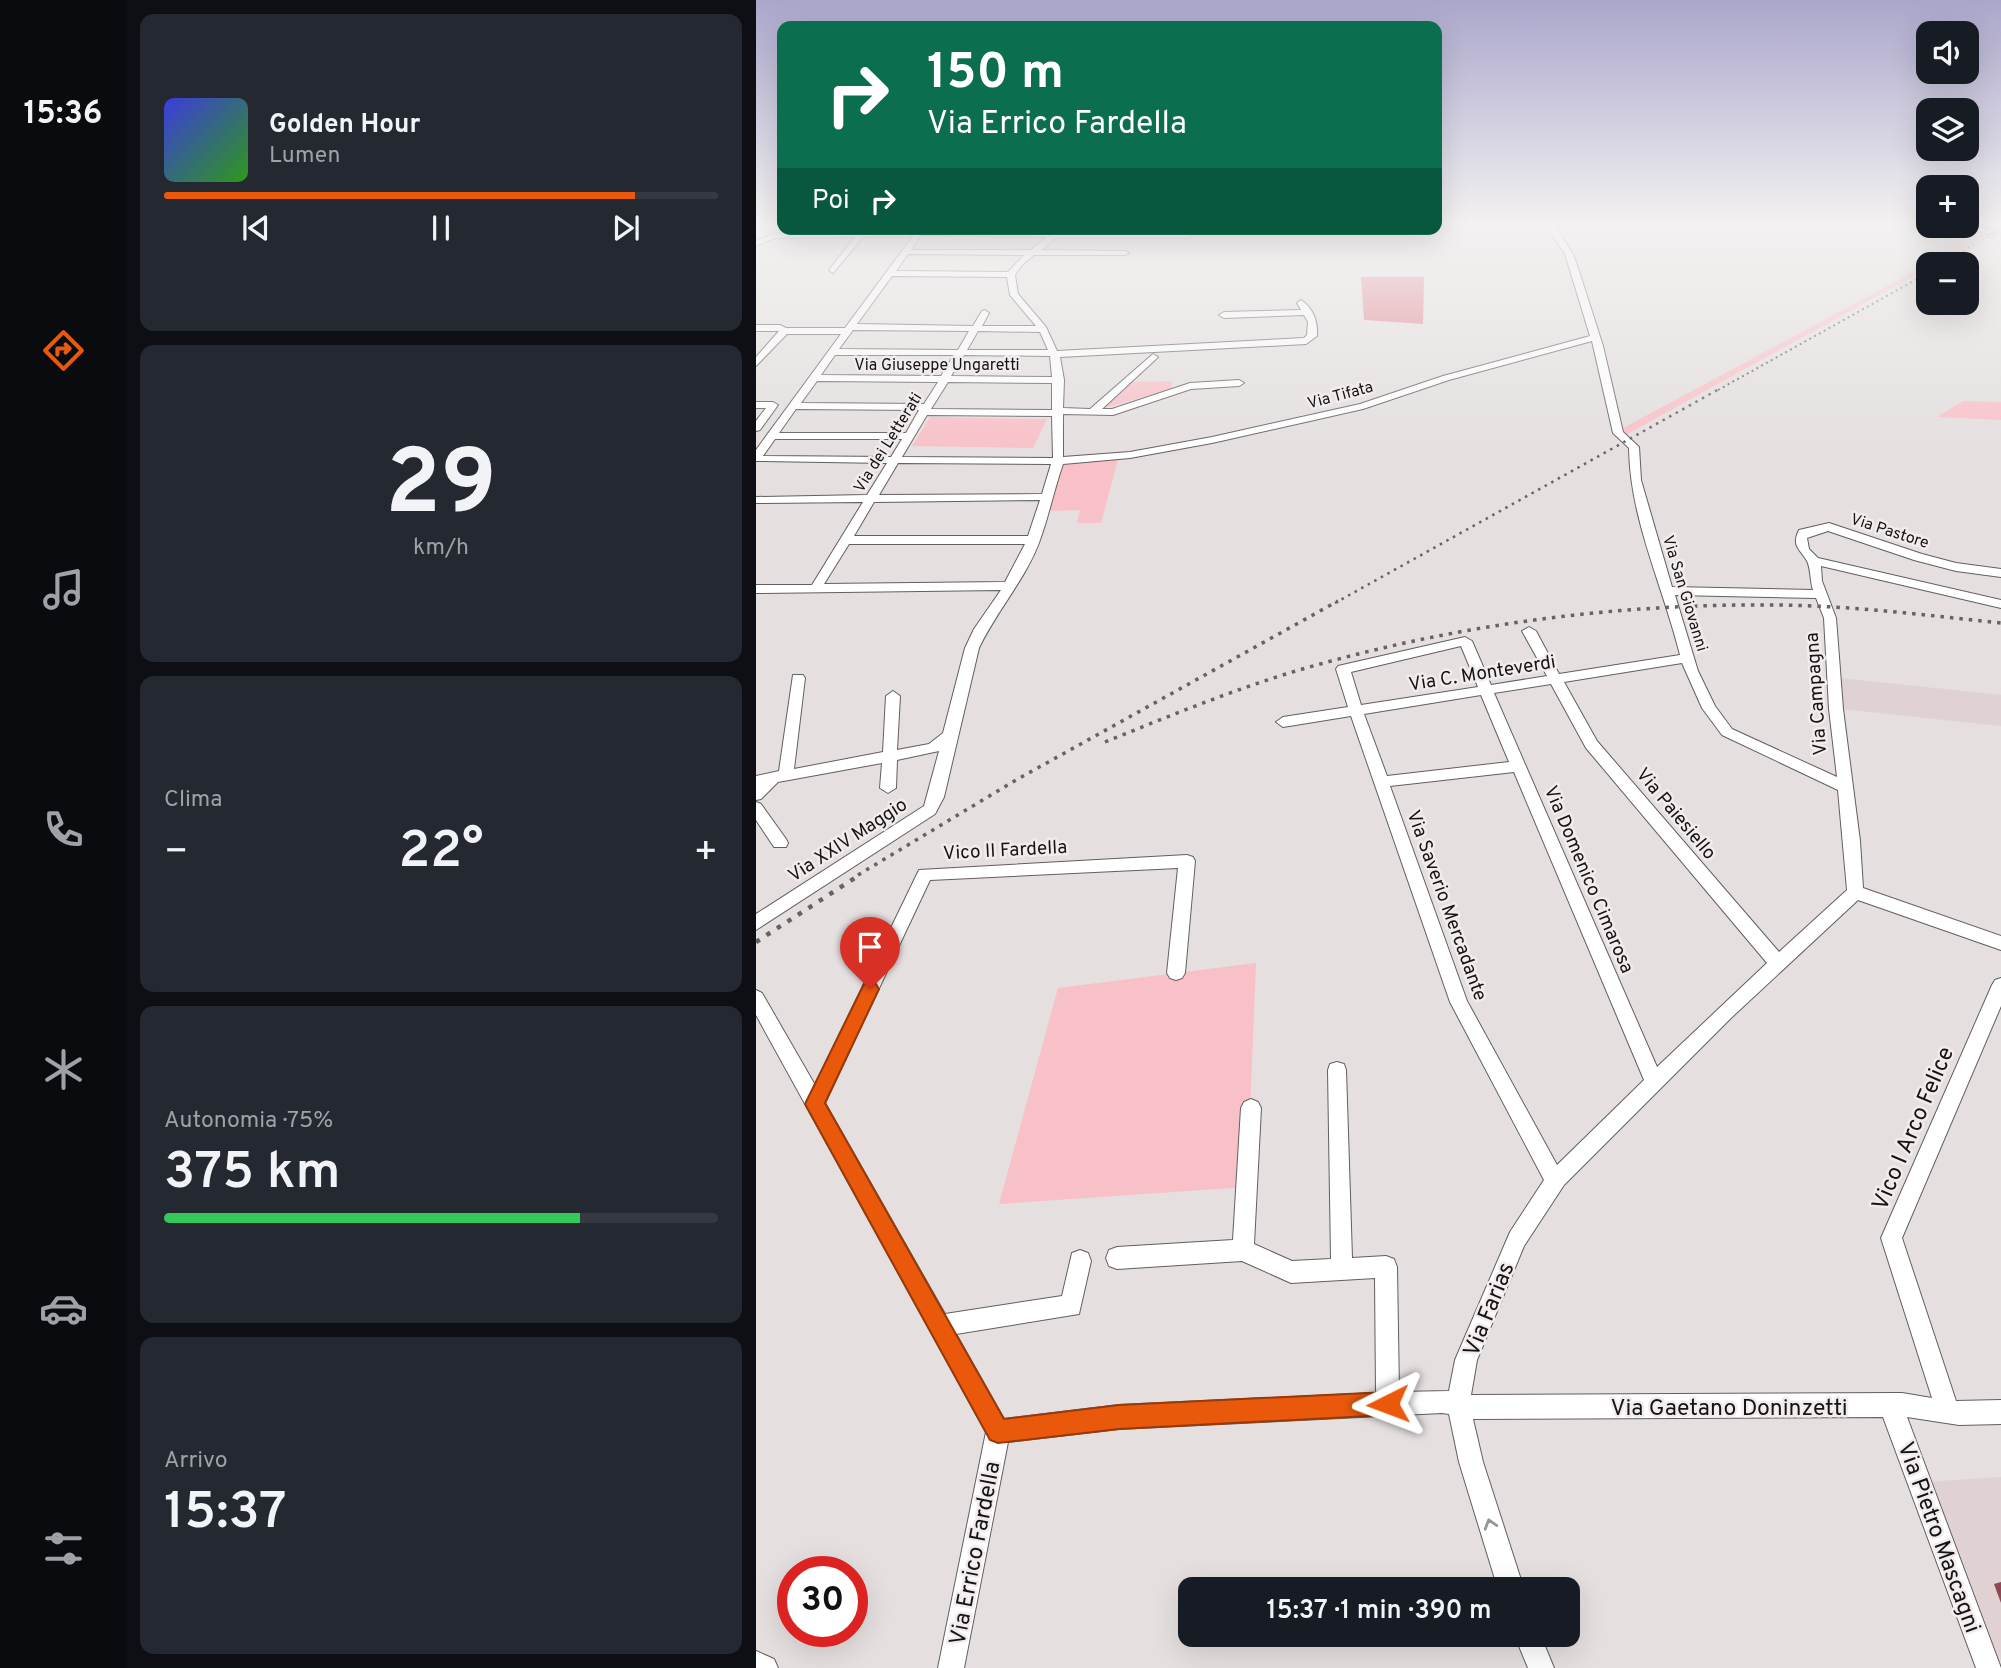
<!DOCTYPE html>
<html lang="it">
<head>
<meta charset="utf-8">
<style>
	body { margin:0; font-family:Overpass,sans-serif; background:#242831; color:#f1f3f6; height:100vh; display:flex; flex-direction:column; font-size:26px; white-space:nowrap }
	* { box-sizing:border-box; margin:0 }
	p { font-size:23px; color:#9ea1a6 }
	.icon { flex:none; width:38px; height:38px; fill:none; stroke:currentColor; stroke-width:2; stroke-linecap:round; stroke-linejoin:round }
	.map { position:relative; flex:1; overflow:hidden }
	.panel { display:flex; flex-direction:column; gap:14px; padding:14px; background:#0d0f14; width:630px }
	.panel>* { flex:none }
	.hud { position:absolute; left:21px; top:21px; width:665px; height:214px; border-radius:14px; box-shadow:0 7px 28px #0002; background:#0b6e4f; color:#fff; overflow:hidden }
	.controls { position:absolute; left:1160px; top:21px; display:grid; gap:14px }
	.controls a { display:grid; place-items:center; width:63px; height:63px; border-radius:14px; background:#171b24; box-shadow:0 7px 28px #0002; font-size:35px }
	.speed { position:absolute; left:21px; top:1556px; display:flex; gap:14px; font-size:35px; font-weight:700; text-align:center }
	.speed>* { display:grid; place-content:center; width:91px; height:91px; border-radius:50%; background:#171b24; box-shadow:0 7px 28px #0002; line-height:1 }
	.speed .limit { border:10px solid #d22; background:#fff; color:#111 }
	.pin { position:absolute; display:grid; place-items:center; width:60px; height:60px; color:#fff; margin:-72px -30px; border-radius:50% 50% 50% 0; rotate:-45deg; box-shadow:0 0 7px #0007 }
	.pin .icon { rotate:45deg }
	.me { position:absolute; width:77px; margin:-38px; rotate:267deg; stroke-linejoin:round; filter:drop-shadow(0 0 5px #0008) }
	.turn { display:flex; align-items:center; gap:24px; height:147px; padding:0 35px; font-size:32px }
	.turn .icon { width:91px; height:91px; stroke-width:2.5 }
	.turn b { display:block; font-size:49px; line-height:60px }
	.then { display:flex; align-items:center; height:66px; padding:0 35px; background:#0003; gap:14px; font-size:26px }
	.big { font-size:52px; font-weight:600; line-height:1.1 }
	.panel .tile { flex:1; display:flex; flex-direction:column; justify-content:center; gap:10px; min-width:0; padding:0 24px; border-radius:14px; background:#242831 }
	.panel .dial { align-items:center; gap:0 }
	.dial b { font-size:91px; line-height:1 }
	.song { display:flex; align-items:center; gap:21px }
	.cover { width:84px; height:84px; border-radius:10px; background:linear-gradient(135deg,hsl(240 70% 55%),hsl(110 70% 35%)) }
	.played { height:7px; border-radius:4px; background:linear-gradient(90deg,#ea580c 85%,#363941 85%) }
	.keys { display:flex; justify-content:space-around; direction:ltr }
	.heat { display:flex; justify-content:space-between; align-items:center; font-size:38px; direction:ltr }
	.charge { height:10px; border-radius:5px; background:linear-gradient(90deg,#34c759 75%,#363941 0) }
	.trip { position:absolute; left:422px; top:1577px; width:402px; height:70px; border-radius:14px; background:#171b24; box-shadow:0 7px 28px #0002; font-weight:600; line-height:70px; text-align:center }
	main { display:flex; flex:1; min-height:0 }
	.tab-bar { display:flex; flex-direction:column; width:126px; justify-content:space-around; align-items:center; background:#090b0e; color:#9ea1a6 }
	.tab-bar .icon { width:49px; height:49px }
	.tab-bar .selected { color:#ea580c }
	.tab-bar b { font-size:32px; color:#f1f3f6 }
	.map>svg:first-child { display:block }
</style>
</head>
<body>
<main>
<nav class="tab-bar">
<b>15:36</b>
<svg class="icon selected" aria-label="directions" viewBox="0 0 24 24"><path d="M12 3l9 9-9 9-9-9zM9 14v-3h6M13 9l2 2-2 2"/></svg>
<svg class="icon" aria-label="music" viewBox="0 0 24 24"><path d="M9 18V5l10-2v13"/><circle cx="6" cy="18" r="3"/><circle cx="16" cy="16" r="3"/></svg>
<svg class="icon" aria-label="phone" viewBox="0 0 24 24"><path d="M5 4h4l2 5-3 2q2 4 5 5l2-3 5 2v4C11 20 4 13 5 4z"/></svg>
<svg class="icon" aria-label="climate" viewBox="0 0 24 24"><path d="M12 3v18M4 7l16 10M4 17L20 7"/></svg>
<svg class="icon" aria-label="car" viewBox="0 0 24 24"><path d="M5 17H2v-5l4-1 3-4h7l3 4 3 1v5h-3M9 17h6M6 11h13"/><circle cx="7" cy="17" r="2"/><circle cx="17" cy="17" r="2"/></svg>
<svg class="icon" aria-label="filters" viewBox="0 0 24 24"><path d="M4 7h16M4 17h16"/><circle cx="9" cy="7" r="2"/><circle cx="15" cy="17" r="2"/></svg>
</nav>
<section class="panel">
<div class="tile">
<div class="song"><i class="cover"></i><div><b>Golden Hour</b><p>Lumen</p></div></div>
<div class="played"></div>
<div class="keys"><svg class="icon" aria-label="previous" viewBox="0 0 24 24"><path d="M18 5L8 12l10 7zM5 5v14"/></svg><svg class="icon" aria-label="pause" viewBox="0 0 24 24"><path d="M8 5v14M16 5v14"/></svg><svg class="icon" aria-label="next" viewBox="0 0 24 24"><path d="M6 5l10 7-10 7zM19 5v14"/></svg></div>
</div>
<div class="tile dial"><b>29</b><p>km/h</p></div>
<div class="tile"><p>Clima</p>
<div class="heat"><a>−</a><b class="big">22°</b><a>+</a></div>
</div>
<div class="tile"><p>Autonomia · 75%</p><b class="big">375 km</b><div class="charge"></div></div>
<div class="tile"><p>Arrivo</p><b class="big">15:37</b></div>
</section>
<div class="map">
<svg width="1245" height="1668" viewBox="0 0 1245 1668">
	<rect width="100%" height="100%" fill="#e5dfdf"/>
	<path fill="#e0d1d2" d="M1084,678L1245,695V726L1086,709Z
		M1245,1477V1660H1237L1170,1482Z"/>
	<path fill="#f8c0c7" d="M1196,226L1234,234L1179,264H1172V268L868,436L867,428L1176,262C1188,254 1195,242 1207,237Z
		M416,381L415,389L349,408V405L376,382Z
		M1207,401L1245,402V420L1181,417Z
		M174,417L291,419L277,448L156,446Z
		M362,459L345,523H321L324,510L293,511L306,463Z
		M500,963L491,1187L243,1204L302,988Z"/>
	<path fill="#e08492" d="M605,277H668L667,324L608,320Z"/>
	<g fill="none" stroke-linecap="round" stroke-linejoin="round">
		<path stroke="#c6c1c1" stroke-width="9" stroke-dasharray="9 4.5" stroke-linecap="butt" d="M1232,232L1245,236"/>
		<defs>
			<path id="minor" d="M788,222H796L817,254L822,268L847,346L867,432L883,447L885,480L916,587L1057,590C1054,581 1055,569 1051,561C1044,549 1035,546 1043,530L1073,523L1166,554L1200,563L1245,569V577L1200,571L1158,560L1072,531L1051,538L1053,549L1062,558L1245,600V608L1065,566L1066,581L1080,618L1087,709L1104,841L1107,888L1245,936V950L1102,900L975,1018L808,1185L768,1246L721,1360L715,1395L1146,1393L1176,1398L1125,1238L1236,985L1239,980L1245,978V1006L1146,1238L1200,1401L1245,1400V1424L1203,1425L1151,1417L1245,1668H1220L1127,1417L717,1419L727,1462L768,1589H742L703,1462L693,1414L686,1413L363,1429L252,1442L208,1668H182L230,1432L0,1015V990L6,993L59,1085L163,870L431,855L437,857L439,861L429,973L426,978L420,980L414,978L411,973L422,868L174,880L69,1103L189,1314L306,1296L316,1253L324,1250L332,1253L335,1261L323,1314L200,1334L248,1419L363,1405L620,1393L619,1278L535,1283L486,1261L361,1269L353,1266L350,1258L353,1250L361,1247L477,1240L485,1108L488,1102L495,1099L502,1102L505,1108L498,1244L536,1261L575,1259L572,1070L574,1064L581,1062L588,1064L590,1070L596,1258L630,1256L638,1259L641,1267L643,1392L693,1391L699,1360L754,1232L788,1180L694,1002L595,716L527,727L520,722L527,717L592,707L580,669L582,666L709,637L716,641L735,685L791,676L766,631L773,627L780,631L803,674L924,655C907,586 874,520 873,448L857,433L836,341L693,380L607,409L456,443L374,458L307,464C298,490 293,515 284,540C271,577 240,612 223,648L188,797L179,814L0,930V914L168,806L183,751L141,760L140,788L132,793L124,788L126,763L22,782L5,799L0,800V776L23,771L37,675H47L49,678L38,769L127,752L130,696L137,691L144,696L141,750L173,744L187,733L209,648L218,629L245,590L0,593V585H56L107,502L0,503V497L111,495L131,463L0,461V450L85,334H31L0,366V357L23,331H0V325H24L30,328H89L157,236L107,237L77,273L73,270L99,237L19,238L0,246V241L18,234L162,229L297,233L302,229H311L306,234H436L433,238H300L285,250L369,251L373,253L369,255H278L266,265L259,275L262,294L290,327L301,351L548,338L551,335L552,322L548,315L468,318L463,315L468,312L545,310L541,303L545,300C557,308 562,321 561,336L550,344L304,357L308,380L307,408L334,409L397,354L402,357L400,359L346,409H356L434,383L483,380L488,383L483,386L435,389L357,415L307,414V457L374,452L456,437L604,404L687,376L834,336L809,254ZM165,235L291,237L275,250H155ZM152,254L268,255L252,272L140,271ZM136,276L251,277L254,295L280,326H226L233,313L229,310L226,311L217,326L101,324ZM97,330L213,331L202,350L83,349ZM222,331L284,332L292,350H211ZM79,355H198L185,376L65,375ZM208,355L294,356L296,377L195,376ZM61,381L182,382L168,404L45,403ZM192,382L296,383V410L175,409ZM40,409L163,410L150,433H23ZM171,415L296,416L297,458L146,457ZM19,439H146L135,457L7,456ZM142,463L295,464L286,494L123,495ZM284,500L272,536H98L118,502ZM93,544H269L249,582L68,584ZM919,595L1060,598L1068,618L1073,709L1081,777L976,729L959,706L942,671ZM705,646L722,687L605,705L595,672ZM926,663L946,708L966,735L1082,790L1091,890L1023,952L841,741L808,682ZM795,684L830,748L1011,963L901,1067L738,693ZM725,695L753,762L631,776L608,714ZM758,772L888,1080L801,1165L711,1001L634,786Z
				M1211,224L1235,230L1236,232L1232,234L1205,226Z
				M0,402H17L22,405L4,430L0,431V421L10,408H0Z
				M0,802L5,804L30,839L32,843L30,847H18L0,820Z
				M758,1634H784L798,1668H772Z
				M0,1651L18,1659L22,1668H0Z"/>
		</defs>
		<use href="#minor" stroke="#635e5f" stroke-width="2"/>
		<use href="#minor" fill="#fff" fill-rule="evenodd"/>
		<path stroke="#666363" stroke-width="2" stroke-dasharray="2 3.5" stroke-linecap="butt" d="M1183,264L1245,230
			M962,390L1172,273"/>
		<path stroke="#666363" stroke-width="2.5" stroke-dasharray="2.5 5" stroke-linecap="butt" d="M579,603L965,388"/>
		<path stroke="#666363" stroke-width="3.5" stroke-dasharray="3.5 6" stroke-linecap="butt" d="M349,742C421,713 493,683 568,663C713,623 863,604 1013,605C1091,605 1168,615 1245,623
			M102,875L260,780L582,601"/>
		<path stroke="#666363" stroke-width="4.5" stroke-dasharray="4.5 8" stroke-linecap="butt" d="M0,942L105,874"/>
	</g>
	<path fill="#904653" d="M1245,1582V1603L1238,1584Z"/>
	<defs><path id="oneway-chevron" d="M-2-3.5L2.5 0L-2 3.5" fill="none" stroke-width="1.6" stroke-linecap="round" stroke-linejoin="round" transform="scale(1.75)"/></defs>
	<use stroke="#969595" href="#oneway-chevron" transform="translate(734 1524) rotate(-107)"/>
	<linearGradient id="sky" x2="0" y2="1"><stop stop-color="#aaa6cb"/><stop offset="0.49" stop-color="#f3f1f1"/><stop offset="1" stop-color="#f3f1f1" stop-opacity="0"/></linearGradient>
	<rect width="1245" height="455" fill="url(#sky)"/>
	<path fill="#ea580c" stroke="#983908" stroke-width="2" d="M114,981L120,984L123,989L69,1103L248,1419L363,1405L632,1392L641,1395L644,1404L641,1412L632,1415L363,1429L242,1443L234,1440L49,1104L108,984Z"/>
	<g text-anchor="middle" stroke-width="5" stroke-linejoin="round" paint-order="stroke">
		<g font-size="16" fill="#161414" stroke="#f2eced">
			<text x="181" y="370">Via Giuseppe Ungaretti</text>
			<text transform="translate(584 394) rotate(-15)" y="6">Via Tifata</text>
			<text transform="translate(131 442) rotate(-58)" y="6">Via dei Letterati</text>
			<text transform="translate(1134 530) rotate(18)" y="6">Via Pastore</text>
			<text transform="translate(930 593) rotate(73)" y="6">Via San Giovanni</text>
		</g>
		<g font-size="19" fill="#161414" stroke="#f2eced">
			<text transform="translate(726 672) rotate(-9)" y="7">Via C. Monteverdi</text>
			<text transform="translate(1059 694) rotate(-94)" y="7">Via Campagna</text>
			<text transform="translate(921 813) rotate(50)" y="7">Via Paiesiello</text>
			<text transform="translate(91 839) rotate(-33)" y="7">Via XXIV Maggio</text>
			<text transform="translate(249 849) rotate(-3)" y="7">Vico II Fardella</text>
			<text transform="translate(834 879) rotate(67)" y="7">Via Domenico Cimarosa</text>
			<text transform="translate(692 905) rotate(70)" y="7">Via Saverio Mercadante</text>
		</g>
		<g font-size="23" fill="#161414" stroke="#f2eced">
			<text transform="translate(1156 1128) rotate(-67)" y="8">Vico I Arco Felice</text>
			<text transform="translate(732 1309) rotate(-68)" y="8">Via Farias</text>
			<text x="973" y="1415">Via Gaetano Doninzetti</text>
			<text transform="translate(1184 1537) rotate(70)" y="8">Via Pietro Mascagni</text>
			<text transform="translate(218 1553) rotate(-79)" y="8">Via Errico Fardella</text>
		</g>
	</g>
</svg>
<div class="controls">
<a><svg class="icon" aria-label="sound" viewBox="0 0 24 24"><path d="M4 9h4l5-4v14l-5-4H4zM17 9q2 3 0 6"/></svg></a>
<a><svg class="icon" aria-label="layers" viewBox="0 0 24 24"><path d="M12 4l9 5-9 5-9-5zM3 14l9 5 9-5"/></svg></a>
<a>+</a>
<a>−</a>
</div>
<div class="speed"><div class="limit">30</div></div>
<div class="pin" style="left:114px;top:989px;background:#d93025"><svg class="icon" aria-label="arrive" viewBox="0 0 24 24"><path d="M6 21V4h12l-3 4 3 4H6"/></svg></div>
<svg class="me" style="left:632px;top:1404px" viewBox="-20 -20 40 40"><path d="M0-17L14 15 0 8-14 15z" fill="#ea580c" stroke="#fff" stroke-width="4"/></svg>
<div class="trip">15:37 · 1 min · 390 m</div>
<div class="hud">
<div class="turn"><svg class="icon" aria-label="right" viewBox="0 0 24 24"><path d="M7 20v-9h11M14 6l5 5-5 5"/></svg><div><b>150 m</b>Via Errico Fardella</div></div>
<div class="then">Poi<svg class="icon" aria-label="right" viewBox="0 0 24 24"><path d="M7 20v-9h11M14 6l5 5-5 5"/></svg></div>
</div>
</div>
</main>
</body>
</html>
